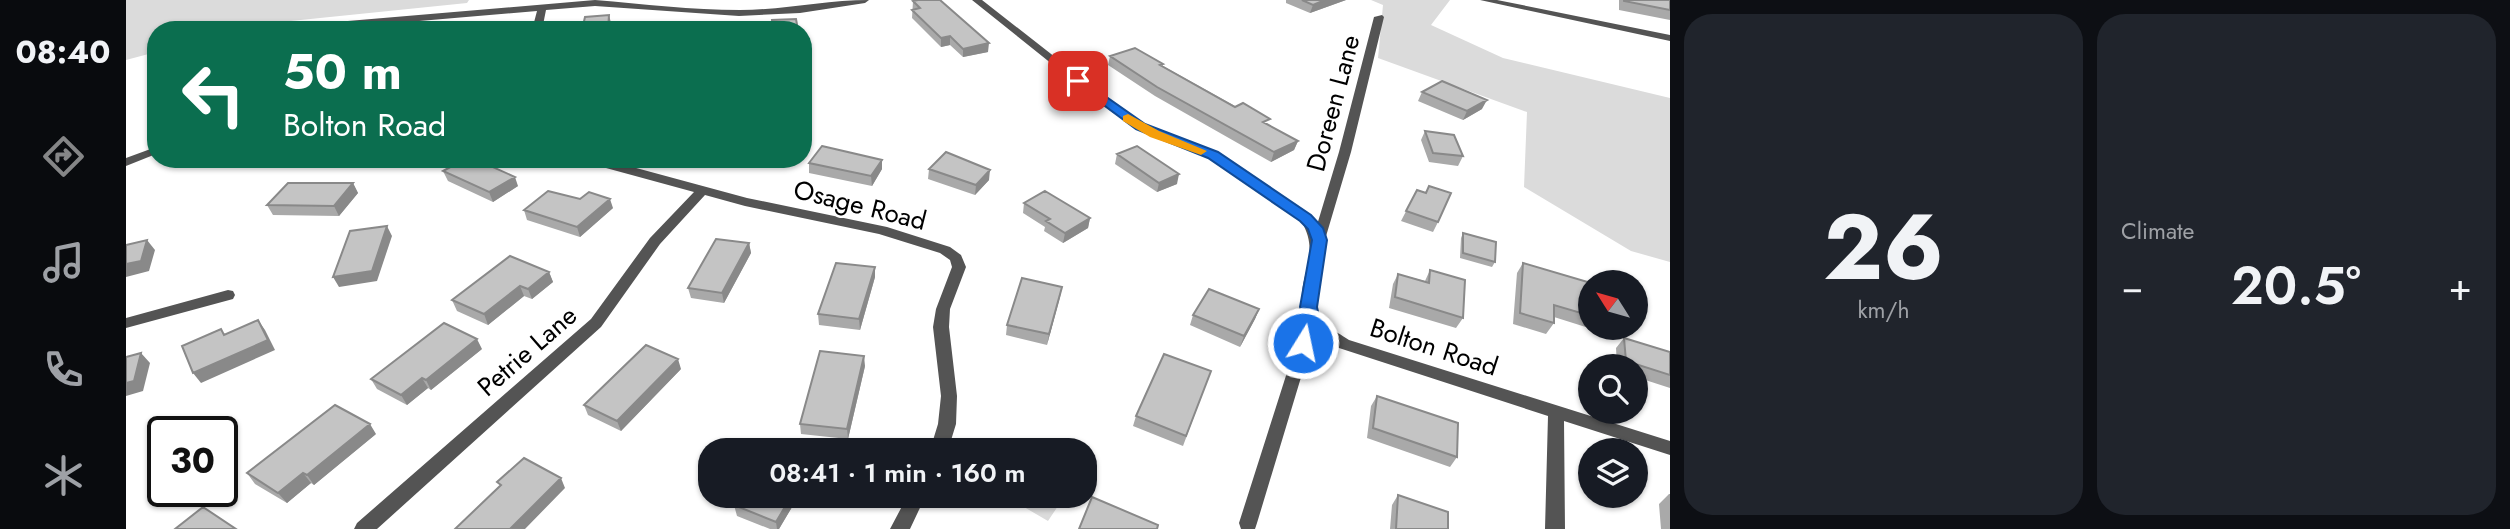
<!DOCTYPE html>
<html lang="en">
<head>
<meta charset="utf-8">
<style>
	body { margin:0; font-family:Jost,sans-serif; background:#20242c; color:#f1f3f6; height:100vh; display:flex; flex-direction:column; font-size:26px; white-space:nowrap }
	* { box-sizing:border-box; margin:0 }
	p { font-size:23px; color:#9ea1a6 }
	.icon { flex:none; width:38px; height:38px; fill:none; stroke:currentColor; stroke-width:2; stroke-linecap:round; stroke-linejoin:round }
	.map { position:relative; flex:1; overflow:hidden }
	.sheet { display:flex; flex-direction:column; gap:14px; padding:14px; background:#0d0f14; width:840px }
	.sheet>* { flex:none }
	.guide { position:absolute; left:21px; top:21px; width:665px; height:147px; border-radius:28px; box-shadow:0 2px 5px #0004; background:#0b6e4f; color:#fff; overflow:hidden }
	.needle { width:46px; rotate:307deg }
	.fabs { position:absolute; left:1452px; top:270px; display:grid; gap:14px }
	.fabs a { display:grid; place-items:center; width:70px; height:70px; border-radius:50%; background:#171b24; box-shadow:0 2px 5px #0004; font-size:35px }
	.speed { position:absolute; left:21px; top:416px; display:flex; gap:14px; font-size:35px; font-weight:700; text-align:center }
	.speed>* { display:grid; place-content:center; width:91px; height:91px; border-radius:50%; background:#171b24; box-shadow:0 2px 5px #0004; line-height:1 }
	.speed .limit { border:4px solid #111; border-radius:10px; background:#fff; color:#111 }
	.pin { position:absolute; display:grid; place-items:center; width:60px; height:60px; color:#fff; margin:-30px; border-radius:14px; box-shadow:0 4px 10px #0006 }
	.me { position:absolute; width:77px; margin:-38px; rotate:10deg; stroke-linejoin:round; filter:drop-shadow(0 0 5px #0008) }
	.turn { display:flex; align-items:center; gap:24px; height:147px; padding:0 21px; font-size:32px }
	.turn .icon { width:91px; height:91px; stroke-width:2.5 }
	.turn b { display:block; font-size:49px; line-height:60px }
	.big { font-size:52px; font-weight:600; line-height:1.1 }
	.sheet .card { flex:1; display:flex; flex-direction:column; justify-content:center; gap:10px; min-width:0; padding:0 24px; border-radius:28px; background:#20242c }
	.sheet .dial { align-items:center; gap:0 }
	.dial b { font-size:91px; line-height:1 }
	.heat { display:flex; justify-content:space-between; align-items:center; font-size:38px; direction:ltr }
	.sheet .tiles { flex:1; display:grid; gap:14px; grid-template-columns:repeat(2,1fr) }
	.trip { position:absolute; left:572px; top:438px; width:399px; height:70px; border-radius:28px; background:#171b24; box-shadow:0 2px 5px #0004; font-weight:600; line-height:70px; text-align:center }
	main { display:flex; flex:1; min-height:0 }
	.dock { display:flex; flex-direction:column; width:126px; justify-content:space-around; align-items:center; background:#090b0e; color:#9ea1a6 }
	.dock .icon { width:49px; height:49px }
	.dock .current { color:#858687 }
	.dock b { font-size:32px; color:#f1f3f6 }
	.map>svg:first-child { display:block }
</style>
</head>
<body>
<main>
<nav class="dock">
<b>08:40</b>
<svg class="icon current" aria-label="directions" viewBox="0 0 24 24"><path d="M12 3l9 9-9 9-9-9zM9 14v-3h6M13 9l2 2-2 2"/></svg>
<svg class="icon" aria-label="music" viewBox="0 0 24 24"><path d="M9 18V5l10-2v13"/><circle cx="6" cy="18" r="3"/><circle cx="16" cy="16" r="3"/></svg>
<svg class="icon" aria-label="phone" viewBox="0 0 24 24"><path d="M5 4h4l2 5-3 2q2 4 5 5l2-3 5 2v4C11 20 4 13 5 4z"/></svg>
<svg class="icon" aria-label="climate" viewBox="0 0 24 24"><path d="M12 3v18M4 7l16 10M4 17L20 7"/></svg>
</nav>
<div class="map">
<svg width="1544" height="529" viewBox="0 0 1544 529">
	<rect width="100%" height="100%" fill="#fff"/>
	<path fill="#dbdbdb" d="M0,0H343L341,3L126,25L109,30H30V52L0,60Z
		M1245,0H1324L1305,25L1377,58L1544,98V262L1505,251L1398,187L1401,112L1252,58L1257,5Z
		M889,495H935L938,497L922,521L886,500Z"/>
	<g fill="none" stroke-linecap="round" stroke-linejoin="round">
		<path fill="#545454" fill-rule="evenodd" d="M469,0C517,4 566,10 614,10C658,10 700,0 743,0L739,3L674,13L613,16L469,6L420,10L416,30H406L411,11L188,30H146L151,27Z
			M846,0H856L994,108L1033,132L1091,152L1185,215L1191,225L1213,152L1248,17L1256,15L1258,17L1225,152L1198,243L1199,250C1195,274 1181,304 1200,324C1207,331 1216,335 1223,340L1544,441V455L1438,421L1439,529H1419L1422,416L1213,348L1189,331L1131,523L1129,529H1115L1113,523L1179,316C1166,280 1198,258 1175,221L1083,158L1025,136L986,112Z
			M1354,0H1371L1544,35V41Z
			M30,147V154L0,166V158Z
			M456,159H477L621,198L761,227L824,247L835,255L840,267L824,309L823,327L831,396L830,424L822,450H804L812,424L815,396L807,327L810,309L826,267L824,260L814,253L753,234L619,206L579,195L534,244L475,327L251,529H228L231,523L465,319L524,238L568,192L458,162Z
			M102,290L107,291L109,295L107,299L0,328V318Z
			M782,495H800L784,529H764Z"/>
	</g>
	<path fill="#a9a9a9" d="M1160,0H1220L1184,13L1160,3Z
		M1493,0H1544V20L1493,10Z
		M787,1L862,52L837,57L824,45L815,47L786,18Z
		M984,56L1037,64V66L1172,141L1168,150L1145,162L1029,96L982,65Z
		M1296,92L1356,109L1337,120L1292,101Z
		M1299,131L1337,156L1332,166L1303,162L1295,140Z
		M991,154L1051,184L1031,192L989,164Z
		M683,163L756,169L746,186L683,173Z
		M803,169L863,180L849,195L802,179Z
		M317,171L392,186L367,202L322,181Z
		M227,183L232,193L213,216L147,215L141,205Z
		M1291,190L1312,222L1307,232L1275,221Z
		M898,203L964,218L962,228L937,243L918,231L919,227L897,213Z
		M487,208L454,237L401,220L398,210Z
		M1337,233L1369,262L1366,267L1334,258L1335,238Z
		M623,243L625,253L598,303L565,298L562,288Z
		M1397,263L1465,283V327H1467L1466,329L1428,317V323L1420,334L1387,324L1391,273Z
		M749,267V277L734,330L693,325L692,314Z
		M1304,270L1337,318L1330,328L1263,308L1267,284L1272,274L1299,281Z
		M423,272L427,282L406,299L398,296L362,325L331,311L326,300Z
		M936,287L921,345L880,335L881,325Z
		M1133,309L1129,319L1114,347L1064,325L1067,315Z
		M1498,338L1544,352V388L1510,377V366H1491L1490,348Z
		M356,349L305,390L302,388L281,405L251,389L245,379Z
		M739,366L722,439L675,434L674,424Z
		M555,369L495,431L462,415L458,405Z
		M1085,371L1057,446L1007,426L1010,416Z
		M1251,396L1331,457L1324,467L1241,438L1245,406Z
		M250,434L188,485L185,483L161,503L129,484L121,473Z
		M1543,494H1544V529H1535L1533,504Z
		M615,495H691L684,507L669,502L653,529H644L611,516L608,505Z
		M1272,495L1322,529H1264L1266,505Z"/>
	<path fill="#898989" d="M1199,0H1220L1184,13L1187,5Z
		M483,15L485,23L484,30H482Z
		M361,22L364,30H358Z
		M824,36V45L815,47V38Z
		M863,43L862,52L837,57V49Z
		M1361,100L1356,109L1337,120L1341,111Z
		M1172,141L1168,150L1145,162L1148,152Z
		M756,160V169L746,186L745,176Z
		M864,170L863,180L849,195L850,185Z
		M1053,174L1051,184L1031,192L1033,183Z
		M389,177L392,186L367,202L363,192Z
		M227,183L232,193L213,216L208,206Z
		M484,199L487,208L454,237L451,227Z
		M964,218L962,228L937,243L939,233Z
		M261,226L266,236L251,281L213,287L207,277Z
		M21,240L29,250L23,271L0,277V264Z
		M623,243L625,253L598,303L596,293Z
		M749,267V277L734,330L733,319Z
		M423,272L427,282L406,299L402,289Z
		M394,286L398,296L362,325L358,314Z
		M936,287L934,297L921,345L923,334Z
		M1133,309L1129,319L1114,347L1118,336Z
		M132,320L139,330L149,350L75,383L67,373Z
		M351,339L356,349L305,390L300,380Z
		M15,353L24,363L17,391L0,396V383Z
		M738,356L739,366L722,439L721,429Z
		M552,359L555,369L495,431L491,421Z
		M296,378L302,388L281,405L275,395Z
		M244,424L250,434L188,485L181,475Z
		M177,473L185,483L161,503L152,493Z
		M435,478L439,488L399,529H384Z
		M666,495H668L669,502L653,529H651L650,522Z
		M684,495H691L684,507L683,497Z"/>
	<path fill="#c4c4c4" stroke="#898989" stroke-width="2" d="M792,0H814L863,43L837,49L824,36L815,38L786,10L794,8L787,1Z
		M1176,0H1199L1187,5Z
		M1498,0H1544V10L1498,1Z
		M483,15L482,30H456L459,17Z
		M670,19L672,30H647L646,20Z
		M361,22L358,30H331L333,24Z
		M1009,48L1037,64L1034,65L1109,107L1117,103L1144,119L1137,122L1172,141L1148,152L1031,87L984,56Z
		M1316,81L1361,100L1341,111L1296,92Z
		M1299,131L1328,135L1337,156L1307,153Z
		M696,146L756,160L745,176L683,163Z
		M1011,146L1053,174L1033,183L991,154Z
		M820,152L864,170L850,185L803,169Z
		M339,159H349L389,177L363,192L317,171Z
		M162,183H227L208,206L141,205Z
		M1303,186L1325,193L1312,222L1280,211L1291,190L1300,193Z
		M422,191L454,199L463,192L484,199L451,227L398,210Z
		M919,191L964,218L939,233L920,221L924,219L898,203Z
		M261,226L246,271L207,277L224,231Z
		M1337,233L1370,242L1369,262L1337,253Z
		M590,239L623,243L596,293L562,288Z
		M21,240L15,261L0,264V245Z
		M384,256L423,272L402,289L394,286L358,314L326,300Z
		M710,263L749,267L733,319L692,314Z
		M1397,263L1465,283V316L1428,305V323L1394,313Z
		M1304,270L1339,280L1337,318L1269,297L1272,274L1303,283Z
		M896,278L936,287L923,334L881,325Z
		M1083,289L1133,309L1118,336L1067,315Z
		M132,320L142,340L67,373L56,346L95,329L98,335Z
		M318,323L351,339L300,380L296,378L275,395L245,379Z
		M1498,338L1544,352V375L1500,361Z
		M520,345L552,359L491,421L458,405Z
		M694,351L738,356L721,429L674,424Z
		M15,353L8,381L0,383V357Z
		M1038,354L1085,371L1060,436L1010,416Z
		M1251,396L1332,423L1331,457L1247,428Z
		M209,405L244,424L181,475L177,473L152,493L121,473Z
		M647,446L660,450H645Z
		M398,458L435,478L384,529H329L375,485L371,482Z
		M615,495H666L650,522L608,505Z
		M1272,495L1322,512V529H1270Z
		M966,497L1032,525L1031,529H953Z
		M77,507L110,529H49Z"/>
	<path fill="#1a73e8" stroke="#114b97" stroke-width="2" d="M952,77L1019,124L1092,152L1185,215L1197,228L1201,240L1191,307L1193,317L1183,348H1171L1168,343L1176,317L1174,307L1186,240L1182,229L1174,221L1082,158L1010,129L948,83L946,81Z"/>
	<path fill="#f59e0b" d="M1002,114L1033,131L1081,151L1075,155L1024,137L997,121V116Z"/>
	<g text-anchor="middle" stroke-width="5" stroke-linejoin="round" paint-order="stroke">
		<g font-size="26" fill="#000" stroke="#fff">
			<text transform="translate(1207 103) rotate(-75)" y="9">Doreen Lane</text>
			<text transform="translate(734 205) rotate(14)" y="9">Osage Road</text>
			<text transform="translate(1308 347) rotate(18)" y="9">Bolton Road</text>
			<text transform="translate(401 351) rotate(-41)" y="9">Petrie Lane</text>
		</g>
	</g>
</svg>
<div class="fabs">
<a><svg class="needle" viewBox="-14 -14 28 28"><path d="M0-13l5 13h-10z" fill="#e53935"/><path d="M0 13l5-13h-10z" fill="#9ea1a6"/></svg></a>
<a><svg class="icon" aria-label="search" viewBox="0 0 24 24"><circle cx="10" cy="10" r="6"/><path d="M15 15l6 6"/></svg></a>
<a><svg class="icon" aria-label="layers" viewBox="0 0 24 24"><path d="M12 4l9 5-9 5-9-5zM3 14l9 5 9-5"/></svg></a>
</div>
<div class="speed"><div class="limit">30</div></div>
<div class="pin" style="left:952px;top:81px;background:#d93025"><svg class="icon" aria-label="arrive" viewBox="0 0 24 24"><path d="M6 21V4h12l-3 4 3 4H6"/></svg></div>
<svg class="me" style="left:1177px;top:343px" viewBox="-20 -20 40 40"><circle r="17" fill="#1a73e8" stroke="#fff" stroke-width="3"/><path d="M0-11L8 9 0 5-8 9z" fill="#fff"/></svg>
<div class="trip">08:41 · 1 min · 160 m</div>
<div class="guide">
<div class="turn"><svg class="icon" aria-label="left" viewBox="0 0 24 24"><path d="M17 20v-9H6M10 6l-5 5 5 5"/></svg><div><b>50 m</b>Bolton Road</div></div>
</div>
</div>
<section class="sheet">
<div class="tiles">
<div class="card dial"><b>26</b><p>km/h</p></div>
<div class="card"><p>Climate</p>
<div class="heat"><a>−</a><b class="big">20.5°</b><a>+</a></div>
</div>
</div>
</section>
</main>
</body>
</html>
